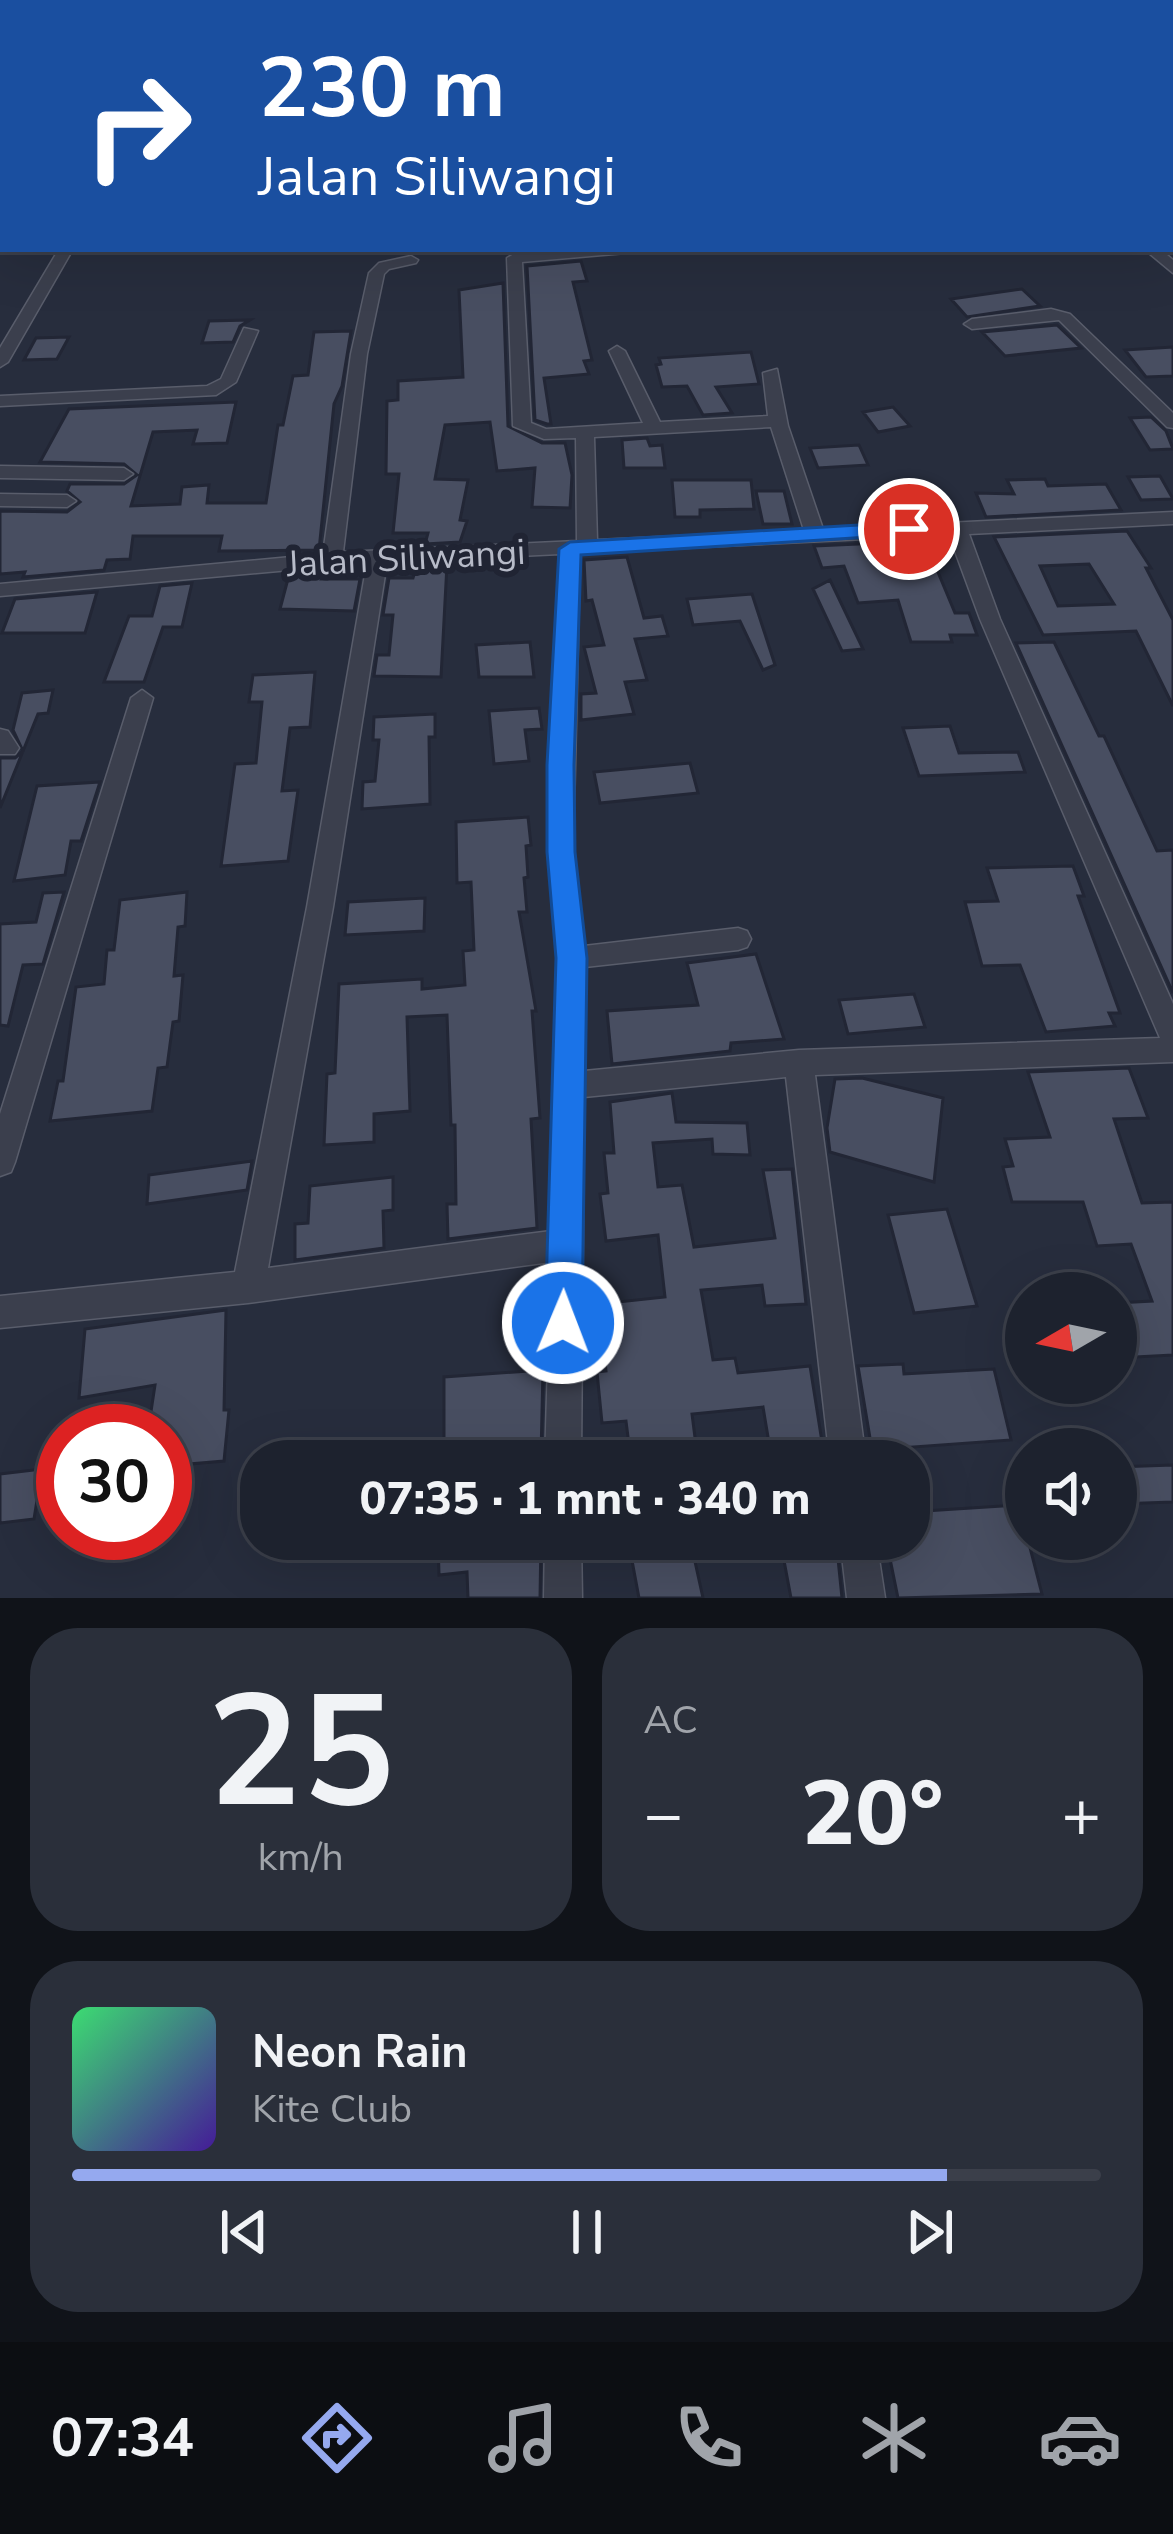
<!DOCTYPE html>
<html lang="id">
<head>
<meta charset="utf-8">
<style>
	body { margin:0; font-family:"Nunito Sans",sans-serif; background:#2a2f3a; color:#f1f3f6; height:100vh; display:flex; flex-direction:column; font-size:45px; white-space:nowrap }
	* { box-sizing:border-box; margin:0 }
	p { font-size:39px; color:#a0a4aa }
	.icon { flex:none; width:66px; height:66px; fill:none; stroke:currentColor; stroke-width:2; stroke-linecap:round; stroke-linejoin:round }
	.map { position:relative; height:1598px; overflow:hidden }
	.panel { display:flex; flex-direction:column; gap:30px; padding:30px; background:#101319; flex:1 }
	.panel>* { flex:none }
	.top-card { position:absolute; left:0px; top:0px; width:1173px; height:252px; box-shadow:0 12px 48px #0002,0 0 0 3px #3b3f4a; background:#1a4fa0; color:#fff; overflow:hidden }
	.needle { width:78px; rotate:261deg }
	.controls { position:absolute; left:1005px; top:1272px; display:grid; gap:24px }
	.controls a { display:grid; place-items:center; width:132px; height:132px; border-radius:50%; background:#1d222e; box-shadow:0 12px 48px #0002,0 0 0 3px #3b3f4a; font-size:60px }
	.speed { position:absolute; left:36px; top:1404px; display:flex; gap:24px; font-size:60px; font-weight:700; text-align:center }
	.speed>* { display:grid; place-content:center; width:156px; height:156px; border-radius:50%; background:#1d222e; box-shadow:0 12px 48px #0002,0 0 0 3px #3b3f4a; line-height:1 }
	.speed .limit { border:18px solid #d22; background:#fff; color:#111 }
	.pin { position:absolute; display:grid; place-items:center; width:102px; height:102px; color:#fff; margin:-51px; border:6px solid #fff; border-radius:50%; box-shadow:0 3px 12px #0007 }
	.me { position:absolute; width:132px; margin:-66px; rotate:1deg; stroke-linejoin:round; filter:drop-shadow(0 0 9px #0008) }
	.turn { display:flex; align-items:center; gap:42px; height:252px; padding:0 60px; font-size:54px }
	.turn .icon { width:156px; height:156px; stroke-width:2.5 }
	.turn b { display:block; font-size:84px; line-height:102px }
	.big { font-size:90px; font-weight:800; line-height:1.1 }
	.panel .tile { flex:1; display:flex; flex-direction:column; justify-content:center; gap:18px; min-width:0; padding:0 42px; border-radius:48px; background:#2a2f3a }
	.panel .dial { align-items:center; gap:0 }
	.dial b { font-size:156px; line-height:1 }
	.song { display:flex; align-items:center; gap:36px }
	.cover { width:144px; height:144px; border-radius:18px; background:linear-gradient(135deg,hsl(140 70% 55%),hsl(260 70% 35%)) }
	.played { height:12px; border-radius:6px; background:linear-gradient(90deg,#95a9ef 85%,#3b3f4a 85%) }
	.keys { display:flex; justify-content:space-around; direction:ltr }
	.heat { display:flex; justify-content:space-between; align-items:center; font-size:66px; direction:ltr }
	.panel .tiles { flex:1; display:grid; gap:30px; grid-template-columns:1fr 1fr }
	.tile:last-child { grid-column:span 2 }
	.trip { position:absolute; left:240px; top:1440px; width:690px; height:120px; border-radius:48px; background:#1d222e; box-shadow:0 12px 48px #0002,0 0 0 3px #3b3f4a; font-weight:800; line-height:120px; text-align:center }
	.menu { display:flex; height:192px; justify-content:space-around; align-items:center; background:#0c0e12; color:#a0a4aa }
	.menu .icon { width:84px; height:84px }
	.menu .selected { color:#95a9ef }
	.menu b { font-size:54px; color:#f1f3f6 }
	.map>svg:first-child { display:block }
</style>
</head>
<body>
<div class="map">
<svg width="1173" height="1598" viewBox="0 0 1173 1598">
	<rect width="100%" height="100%" fill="#272d3d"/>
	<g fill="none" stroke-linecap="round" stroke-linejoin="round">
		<path stroke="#3e4865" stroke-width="3" d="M935,0L942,3
			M987,0L994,3"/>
	</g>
	<path fill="#484e61" stroke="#222635" stroke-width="3" fill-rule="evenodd" d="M581,261L587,281L573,282L592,360L584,361L589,374L544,378L551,424H547L535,420L527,266Z
		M503,283L508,426L542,443H565L572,475L570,508L532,507L535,468L497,471L490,422L445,425L435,479L468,480L460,520L467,521L460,542L425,544L428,533H393L399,474H386L387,401L398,400V381L463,377L459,290Z
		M1022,289L1040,306L967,317L951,299Z
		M250,320L240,326L233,342L202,343L209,321Z
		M1057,325L1081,348L1005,356L982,332Z
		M351,331L342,386L334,404L319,550L219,551L222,536H133L130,559L107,560L104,570L23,577L25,572L0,574V511L67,512L80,502L67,491L70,484H124L137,475L124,464L40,462L69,409L236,402L227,443L193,444L197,430L153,432L131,506L180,504L182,487L209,485L207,503H266L278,425H283L293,376L308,375L314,332Z
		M69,337L57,359L24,360L36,338Z
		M1173,347V376L1146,377L1125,350Z
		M751,352L759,384L716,387L732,413L703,415L687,386L662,387L656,365L661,364L659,358Z
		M893,407L910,426L878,432L863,412Z
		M1151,417L1166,431L1173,449L1150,450L1130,418Z
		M647,438L650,446L662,445L665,468H624L622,440Z
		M859,445L868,465L818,468L810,448Z
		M1160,476L1173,499L1141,500L1128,477Z
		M1045,479L1048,486L1106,484L1121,510L986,517L976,493L1014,494L1007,480Z
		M672,480H751L754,509L700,510V517H675Z
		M756,491H784L792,524H763Z
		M1127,531L1151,568H1146L1173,620V706L1136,631L1043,635L994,537ZM1089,564L1114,604L1058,606L1040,566Z
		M925,541L955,613H969L977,635H950L952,642H911L898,600L858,603L844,566L822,568L814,546Z
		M627,557L644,618L662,616L668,636L635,639L647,680L625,682L634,714L581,720V694L596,693L584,647L604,645L592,600L586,601L584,560Z
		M447,564L441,677L374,676L377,655H389L393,615H383L389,578H413L417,565Z
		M322,572L321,579H360L354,611L280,609L289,575Z
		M830,580L863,649L842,651L813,589Z
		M192,583L182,627H163L144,682H104L129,616H152L160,586Z
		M97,592L85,633H2L15,599Z
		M752,594L775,665L763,670L740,621L693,625L687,599Z
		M530,642L534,677H479L476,645Z
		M1054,642L1099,736H1104L1157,851L1173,850V993L1016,643Z
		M315,672L310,727L290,728L282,791L298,790L288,861L221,866L235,764L256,763L262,702H249L253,675Z
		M53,690L48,713L38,714L0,808V758H15L23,751L13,730L22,693Z
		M539,708L542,729L525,730L529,761L494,764L489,711Z
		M435,714V737H429L430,804L362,809L363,782L375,781L379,740H373L374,717Z
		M950,726L959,753L1018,752L1025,772L919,776L903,728Z
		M690,763L698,793L600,803L594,772Z
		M100,782L81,841H71L65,875L14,881L37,786Z
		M528,817L531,845L526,846L528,877L524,878L527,912H519L536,1011H532L540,1118L531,1119L537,1228L448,1239L447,1204H456L455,1125H451L447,1015L407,1017L410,1111L374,1114V1142L324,1145L327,1074L335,1073L339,984L422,979V989L465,985L463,951L474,950L471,882L457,883L456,822Z
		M1073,866L1084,896H1078L1120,1013H1109L1115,1026L1046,1032L1020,965L982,966L965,902L998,901L987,868Z
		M64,892L43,964L23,965L8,1026L0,1025V924L36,922L43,893Z
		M187,892L185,926L178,927L174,976L183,975L179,1021L173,1022L167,1067L158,1068L152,1111L50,1121L58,1081H63L76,987L104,984L107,950H114L120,900Z
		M425,898L424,931L345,935L348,902Z
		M756,954L784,1039L731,1043L730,1051L612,1064L607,1011L698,1005L687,963Z
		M914,994L925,1027L848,1034L839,1000Z
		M1129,1068L1148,1118L1114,1119L1142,1203L1173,1202V1355L1116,1358V1303L1152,1301L1131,1244L1097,1246L1083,1202H1012L1003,1167L1013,1166L1005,1139L1050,1137L1028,1072Z
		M862,1078L943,1098L934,1182L830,1152L827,1128L835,1079Z
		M672,1093L676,1122L747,1123L750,1155L713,1154L712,1139L653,1143L658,1187L682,1185L694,1247L775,1238L763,1170L792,1169L806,1304L765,1306L762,1285L701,1290L713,1360L735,1358L738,1373L810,1366L825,1461H772L763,1407L692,1414L698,1461H631L626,1421L602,1423L597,1372L606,1371L599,1304L665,1297L658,1235L606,1241L600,1194L608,1193L604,1153H614L610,1102Z
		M252,1161L247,1190L147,1204L149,1175Z
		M393,1177V1210L383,1211L384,1248L295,1260V1224L308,1223L310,1186Z
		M947,1209L977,1306L914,1313L888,1215Z
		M226,1310L224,1410H229L224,1461L165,1466V1431H148L155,1385L79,1398L85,1329Z
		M903,1364L904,1374L994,1369L1011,1440L872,1450L858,1366Z
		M543,1370L541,1455L444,1461V1377Z
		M1173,1465V1502L1116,1504V1467Z
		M42,1469L34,1519L0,1523V1474Z
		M1019,1505L1042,1594L898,1598L886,1539H909V1512Z
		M438,1539H541L540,1598H468L467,1572L439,1575Z
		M628,1539H690L703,1598H639Z
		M780,1539H836L842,1598H791Z"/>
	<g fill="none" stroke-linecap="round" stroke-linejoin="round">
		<defs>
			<path id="minor" d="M762,0H772L774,3H764Z
				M1170,39H1173V45H1170Z
				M0,59H3V65H0Z
				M1170,79H1173V87H1170Z
				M59,249H73L8,362L0,367V348Z
				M571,249H633L626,253L522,262L531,423L546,429L643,423L609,351L617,346L625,351L660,422L768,416L763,373L777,369L788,426L823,529L1173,512V524L969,534L1000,619L1173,1004V1062L815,1075L866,1461H830L786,1077L584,1097L581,1461H545L551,1262L248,1303L0,1328V1296L235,1272L307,907L367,563L0,596V584L323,554L351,354L369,273L379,263L411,256L418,260L416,263L389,269L384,274L367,354L343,552L577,541L576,438L544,439L513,426L507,258L514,254ZM771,427L804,530L597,540L594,437ZM949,535L980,619L1160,1038L799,1050L584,1071L585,967L738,950L747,947L751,939L747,931L738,928L584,946L573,852L580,553ZM560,554L549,765V852L559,958L551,1231L268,1268L333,907L387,562Z
				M1144,249H1160L1173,260V273Z
				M1051,309L1070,314L1173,413V428L1167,427L1059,320L972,329L964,324L972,319Z
				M244,328L258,331L236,382L216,395L0,406V396L207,386L221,379Z
				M0,466L124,468L133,474L124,480L0,478Z
				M0,494L67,495L76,501L67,507L0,506Z
				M142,690L153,698L15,1162L11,1172L0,1176V1114L131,698Z
				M0,729L8,731L19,748L15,754H0Z
				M545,1539H581L582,1598H544Z
				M840,1539H876L885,1598H847Z"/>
			<path id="major" d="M948,0H967L969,3H950Z
				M1170,95L1173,96V107L1170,106Z"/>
		</defs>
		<use href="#minor" stroke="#595d6b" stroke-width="3"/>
		<use href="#major" stroke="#444857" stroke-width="3"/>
		<use href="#minor" fill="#3b3f4d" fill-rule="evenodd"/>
		<use href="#major" fill="#595e6d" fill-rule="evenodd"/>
	</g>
	<path fill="#1a73e8" stroke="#114b97" stroke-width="3" d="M909,522L920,529L917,534L581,555L574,765L575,852L587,958L582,1323L577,1336L563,1341L550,1336L545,1323L556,958L547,852V765L559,549L570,542Z"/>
	<g text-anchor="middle" stroke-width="12" stroke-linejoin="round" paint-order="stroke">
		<g font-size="36" fill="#b7bbc8" stroke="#202433">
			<text transform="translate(406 557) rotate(-3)" y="13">Jalan Siliwangi</text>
		</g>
	</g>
</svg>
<div class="controls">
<a><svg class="needle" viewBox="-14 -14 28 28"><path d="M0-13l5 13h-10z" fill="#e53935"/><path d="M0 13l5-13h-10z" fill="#a0a4aa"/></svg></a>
<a><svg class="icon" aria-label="sound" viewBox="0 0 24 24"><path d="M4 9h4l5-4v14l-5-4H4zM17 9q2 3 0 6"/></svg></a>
</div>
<div class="speed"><div class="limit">30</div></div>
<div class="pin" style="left:909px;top:529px;background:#d93025"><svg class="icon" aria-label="arrive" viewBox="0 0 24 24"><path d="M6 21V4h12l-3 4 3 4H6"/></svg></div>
<svg class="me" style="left:563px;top:1323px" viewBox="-20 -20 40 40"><circle r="17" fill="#1a73e8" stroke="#fff" stroke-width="3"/><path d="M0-11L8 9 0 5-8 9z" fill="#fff"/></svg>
<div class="trip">07:35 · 1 mnt · 340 m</div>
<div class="top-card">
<div class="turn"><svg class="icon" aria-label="right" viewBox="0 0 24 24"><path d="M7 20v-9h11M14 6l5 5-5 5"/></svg><div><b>230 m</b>Jalan Siliwangi</div></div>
</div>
</div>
<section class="panel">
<div class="tiles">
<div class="tile dial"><b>25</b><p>km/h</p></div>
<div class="tile"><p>AC</p>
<div class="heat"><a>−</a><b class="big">20°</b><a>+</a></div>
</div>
<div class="tile">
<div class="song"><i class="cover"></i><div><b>Neon Rain</b><p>Kite Club</p></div></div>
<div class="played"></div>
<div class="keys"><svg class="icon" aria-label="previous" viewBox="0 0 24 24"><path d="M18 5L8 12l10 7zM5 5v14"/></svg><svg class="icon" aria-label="pause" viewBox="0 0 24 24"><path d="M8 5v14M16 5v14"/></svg><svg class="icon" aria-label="next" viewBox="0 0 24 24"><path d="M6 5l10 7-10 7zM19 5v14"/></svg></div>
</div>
</div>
</section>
<nav class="menu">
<b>07:34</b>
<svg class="icon selected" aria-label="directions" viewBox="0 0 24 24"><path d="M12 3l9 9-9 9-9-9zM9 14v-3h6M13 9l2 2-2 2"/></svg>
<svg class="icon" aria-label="music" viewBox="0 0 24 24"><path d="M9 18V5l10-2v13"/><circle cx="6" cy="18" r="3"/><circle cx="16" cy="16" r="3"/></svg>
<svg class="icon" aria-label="phone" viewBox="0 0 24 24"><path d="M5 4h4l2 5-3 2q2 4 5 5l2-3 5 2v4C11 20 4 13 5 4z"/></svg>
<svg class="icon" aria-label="climate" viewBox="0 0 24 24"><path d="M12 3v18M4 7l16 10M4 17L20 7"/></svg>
<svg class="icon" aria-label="car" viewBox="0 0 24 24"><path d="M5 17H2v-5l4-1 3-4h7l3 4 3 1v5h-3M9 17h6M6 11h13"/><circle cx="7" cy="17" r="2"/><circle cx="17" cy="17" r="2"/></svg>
</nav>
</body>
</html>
